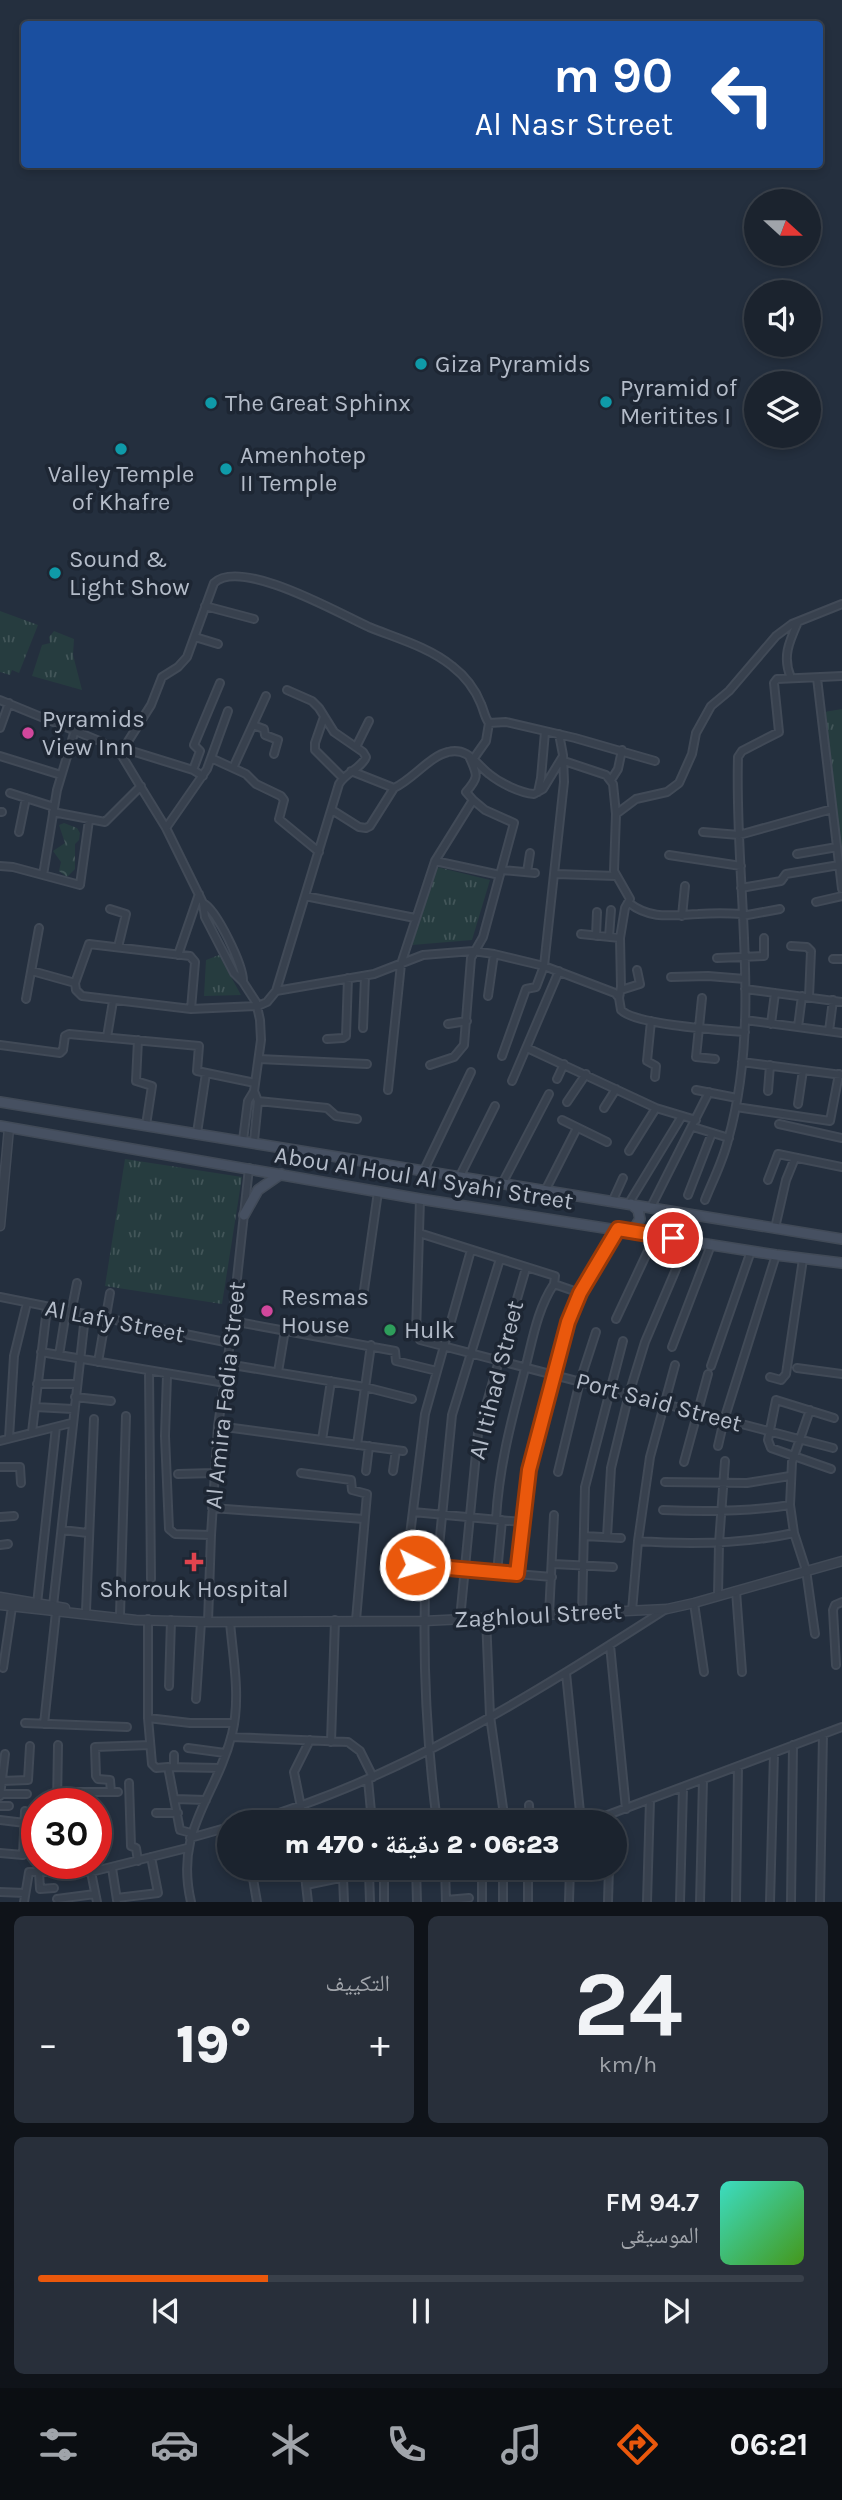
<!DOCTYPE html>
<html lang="ar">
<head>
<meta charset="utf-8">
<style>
	body { margin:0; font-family:Karla,"Noto Naskh Arabic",sans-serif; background:#282f3a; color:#f1f3f6; direction:rtl; height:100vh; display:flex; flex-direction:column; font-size:26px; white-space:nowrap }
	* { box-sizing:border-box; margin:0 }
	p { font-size:23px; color:#a0a4aa }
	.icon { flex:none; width:38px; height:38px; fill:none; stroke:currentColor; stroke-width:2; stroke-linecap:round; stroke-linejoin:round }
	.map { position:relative; height:1902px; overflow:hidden; direction:ltr }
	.panel { display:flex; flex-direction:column; gap:14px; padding:14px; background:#0f1319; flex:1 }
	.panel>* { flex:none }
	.guide { position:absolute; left:21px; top:21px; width:802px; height:147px; border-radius:7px; box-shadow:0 4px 10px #0003,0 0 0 2px #39404a; direction:rtl; background:#1a4fa0; color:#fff; overflow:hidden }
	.needle { width:46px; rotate:111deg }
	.buttons { position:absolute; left:744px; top:189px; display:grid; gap:14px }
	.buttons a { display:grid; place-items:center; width:77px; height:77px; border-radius:50%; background:#1b232e; box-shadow:0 4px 10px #0003,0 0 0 2px #39404a; font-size:35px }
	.speed { position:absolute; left:21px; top:1788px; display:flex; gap:14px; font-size:35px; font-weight:700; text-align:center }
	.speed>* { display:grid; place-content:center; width:91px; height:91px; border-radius:50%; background:#1b232e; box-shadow:0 4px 10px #0003,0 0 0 2px #39404a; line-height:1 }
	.speed .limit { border:10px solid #d22; background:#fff; color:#111 }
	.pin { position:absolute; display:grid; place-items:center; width:60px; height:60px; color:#fff; margin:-30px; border:4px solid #fff; border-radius:50%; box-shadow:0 2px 7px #0007 }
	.me { position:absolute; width:77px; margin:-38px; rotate:95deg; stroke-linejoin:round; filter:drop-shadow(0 0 5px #0008) }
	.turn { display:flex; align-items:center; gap:24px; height:147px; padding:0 35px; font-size:32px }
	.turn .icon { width:91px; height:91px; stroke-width:2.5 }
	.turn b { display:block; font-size:49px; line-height:60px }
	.big { font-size:52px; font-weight:800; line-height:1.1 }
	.panel .tile { flex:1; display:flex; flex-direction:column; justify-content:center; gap:10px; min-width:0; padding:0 24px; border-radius:10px; background:#282f3a }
	.panel .dial { align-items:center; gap:0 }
	.dial b { font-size:91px; line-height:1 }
	.song { display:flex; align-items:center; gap:21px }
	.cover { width:84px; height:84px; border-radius:10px; background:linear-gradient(135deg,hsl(170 70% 55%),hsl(100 70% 35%)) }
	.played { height:7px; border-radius:4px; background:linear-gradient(90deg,#ea580c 30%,#39404a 30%) }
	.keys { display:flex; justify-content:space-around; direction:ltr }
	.heat { display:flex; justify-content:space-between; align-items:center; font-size:38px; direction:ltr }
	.panel .tiles { flex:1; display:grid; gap:14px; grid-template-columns:1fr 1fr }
	.tile:last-child { grid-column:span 2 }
	.trip { position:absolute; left:217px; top:1810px; width:410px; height:70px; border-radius:35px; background:#1b232e; box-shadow:0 4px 10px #0003,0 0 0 2px #39404a; font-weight:800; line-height:70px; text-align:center; direction:rtl }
	.menu { display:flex; height:112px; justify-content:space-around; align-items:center; background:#0b0e12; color:#a0a4aa }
	.menu .icon { width:49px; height:49px }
	.menu .active { color:#ea580c }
	.menu b { font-size:32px; color:#f1f3f6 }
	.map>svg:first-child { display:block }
</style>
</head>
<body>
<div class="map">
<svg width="842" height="1902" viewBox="0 0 842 1902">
	<defs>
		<pattern id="grass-tufts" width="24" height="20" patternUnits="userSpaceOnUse" patternTransform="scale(1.75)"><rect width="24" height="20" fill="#263c3f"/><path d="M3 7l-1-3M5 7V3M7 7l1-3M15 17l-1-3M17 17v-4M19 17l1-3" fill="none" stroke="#435659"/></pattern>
		<pattern id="forest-crowns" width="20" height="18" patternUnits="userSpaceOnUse" patternTransform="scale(1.75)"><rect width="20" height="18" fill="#263c3f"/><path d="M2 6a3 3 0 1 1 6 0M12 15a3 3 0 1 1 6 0" fill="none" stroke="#435659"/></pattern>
	</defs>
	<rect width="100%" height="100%" fill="#242f3e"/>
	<path fill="url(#grass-tufts)" d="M0,611L38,625L19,673L12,670L10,675L0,672Z
		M54,631L74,639L73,655L82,690L32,676L42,645L50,643L49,637Z
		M842,709V885L824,712Z
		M437,867L490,880L472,940L412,945Z
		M219,955L241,995L204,996L206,960Z
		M125,1159L242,1177L222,1304L105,1286Z"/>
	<path fill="url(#forest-crowns)" d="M64,823L77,828L80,833L79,840L75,844V869L67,877L59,871L61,862L53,851L65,843L59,825Z"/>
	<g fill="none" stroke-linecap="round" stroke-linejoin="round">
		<defs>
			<path id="minor" d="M205,606L254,619
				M195,637L218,644
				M791,678C782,657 789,642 798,622
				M817,678L842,889
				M0,700L102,742L122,756L142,789L166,828L203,903L205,917L221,948L234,973L243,982L256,1002L260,1020L261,1040L254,1091L248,1101L243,1140
				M324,717L315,743V750L343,778
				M253,725L264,729L265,735L278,740L274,754
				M0,728L9,703
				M356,747L369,721
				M120,754L151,705L162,677L178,667L187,657L214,583C241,557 340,614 369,627C396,638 429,647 452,666C465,676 475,689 481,704C484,711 485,718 489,723L506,722L575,738L655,761
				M0,756L61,775
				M122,756L128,752H135L193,770L203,776
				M469,756C477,775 480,776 466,792L473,800
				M211,758L246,774L256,784L281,796L284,800L279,819L319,852
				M474,758L486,741L489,723
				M564,761L606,775L613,784L616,814L614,871L630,899L625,908L620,938L621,987L619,998
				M233,768L266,696
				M193,770L200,751L194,745L220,683
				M351,771L394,788C412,780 430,756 448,752C468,747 476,764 489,774C500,783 520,793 534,794L543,789L563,756
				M611,780L618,769L622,750
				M538,792L541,778L545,732
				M10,793L54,807
				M332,810L359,827L366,828L370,826L394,788
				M0,812H2
				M53,812L105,822L141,786
				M616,814L636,799L667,792L679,783L692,754L696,733L711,706L729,691L776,636L792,624L842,604
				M166,828L207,769L228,711
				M19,832L26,798
				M703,832L739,835L832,809
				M797,854L837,847
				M669,855L741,866
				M0,866L13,867L80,885L89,820
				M502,870L535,873
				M527,872L530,853
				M556,874L616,876
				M43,875L57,790L75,730
				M741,888L781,881L786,874L839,865
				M305,896L415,918
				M816,902L842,896
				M203,903C216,909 244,966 243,982
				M629,903C651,920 672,915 698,914C713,913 727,913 742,914
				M110,909L126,914L118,947
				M682,916L685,886
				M742,916L780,909
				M581,934L620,938
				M596,936L597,912
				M609,937L611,910
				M791,946L807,947L811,951L809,997
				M178,955L199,894
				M717,958L764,956V938
				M833,959H842
				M32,971L75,983
				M671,977L708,976L745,979
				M75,983L76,990L82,996L191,1009L258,1006L267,1002L276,991L374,974L423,955L473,951L494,954L544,966L615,993L619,998L621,1010C636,1025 720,1030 745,1032
				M75,983L89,944L190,956L195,962L191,1009
				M745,989L842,1002
				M621,990L640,984L637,970
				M276,991L339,784C346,772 361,769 366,757L363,752L334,732L319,708L312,701L287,690
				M488,996L494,954
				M702,998L696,1057L715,1059
				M26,999L39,928
				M745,1020L842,1033
				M651,1021L647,1061L656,1066L655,1077
				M448,1024L467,1021
				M771,1024L775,993
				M798,1027L802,996
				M363,1028L365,976
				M829,1031L833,1000
				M107,1037L113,1001
				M327,1039L343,1038L346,1036L348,978
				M138,1040L136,1081L152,1086L146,1125
				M0,1045L60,1053L63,1050L65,1036L69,1034L199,1046L197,1071L255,1083
				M527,1048L656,1108L696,1120
				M502,1056L526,989L536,987L544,966L564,782L563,755L559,734
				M259,1059L367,1064
				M742,1062L842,1075
				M430,1065L454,1057L464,1045L471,958L483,937L514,823L485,810L473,800L435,861
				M557,1079L564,1064
				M512,1081L559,971
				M388,1090L401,964L435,861L500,875
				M696,1090L737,1098
				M768,1091L770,1065
				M258,1101L327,1108L336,1116L357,1119
				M567,1102L586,1074
				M798,1104L803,1070
				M736,1107L830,1121L839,1074
				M604,1108L616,1089
				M562,1120L607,1142
				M779,1124L842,1138
				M693,1127L729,1138
				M197,1133L206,1073
				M254,1141L258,1101L254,1091
				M629,1151L656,1108
				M424,1170L471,1072
				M460,1176L495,1106
				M768,1180L778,1154L842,1167
				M503,1182L549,1094
				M546,1189L577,1128
				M688,1195L712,1133
				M420,1199L416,1334L420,1340L833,1448
				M613,1200L623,1178
				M705,1200C713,1180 723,1161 728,1140C763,1016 734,884 738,757L742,751L779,732L774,683L777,679L842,676
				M629,1203L682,1116
				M651,1207L709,1092
				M775,1228L786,1180L795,1158
				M419,1233L555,1276L554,1284
				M471,1250L425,1414L407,1559L415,1565L552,1577
				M554,1284L580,1293
				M0,1297L230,1343
				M363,1297L378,1192
				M71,1313L77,1283
				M616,1319L655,1236
				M232,1321L395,1351L396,1361L437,1371
				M672,1347L711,1245
				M41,1352L225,1383
				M59,1355L66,1312
				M98,1362L110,1293
				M227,1364L365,1387L412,1399
				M711,1366L751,1251
				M797,1368L842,1374
				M149,1371L151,1579
				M278,1372L285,1330
				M167,1375L165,1436L169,1529L175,1534L211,1535
				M770,1377L781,1380L786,1374L803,1259
				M37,1384H76
				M75,1397L111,1401
				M35,1407L73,1409
				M810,1410L792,1462L790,1505L794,1533L806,1570L815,1634
				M218,1426L403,1451
				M32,1432L47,1308
				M9,1438L14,1356L27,1303
				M322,1440L331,1381
				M0,1441L71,1423
				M357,1445L371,1345
				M718,1446L724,1420L776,1255
				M684,1462L708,1374
				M0,1467H20L21,1483
				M831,1469L771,1448L768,1440L776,1400L834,1418
				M366,1471L369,1446
				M393,1471L396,1450
				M558,1472L580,1381L596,1332
				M301,1473L351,1480L352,1490L367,1494L356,1620
				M178,1474L214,1473
				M665,1482L747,1483L790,1476
				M212,1508L364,1519
				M663,1510C706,1512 747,1512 790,1505
				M413,1512L522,1522
				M0,1517L14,1516
				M496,1519C499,1465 512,1418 526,1365C533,1337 538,1308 554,1284
				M62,1530L88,1533
				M584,1536L621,1538
				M607,1537L611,1468L629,1394L645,1342L688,1241
				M638,1541C690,1545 743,1544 794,1533
				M0,1545L8,1544
				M553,1564L613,1567
				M426,1566C422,1652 426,1737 437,1822
				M437,1567L452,1415L500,1259
				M497,1573L502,1520
				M517,1574L529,1470L568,1322L580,1293L618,1229
				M736,1591L742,1672
				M718,1596L719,1543L725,1461
				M694,1603L704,1672
				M37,1604L56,1427
				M53,1606L85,1316
				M86,1611L94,1419
				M632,1611L638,1541L650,1457L675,1365
				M582,1613L585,1487L623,1341
				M120,1615L126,1416
				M549,1615L554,1515
				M486,1617L490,1716L505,1822
				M148,1619V1718L152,1764L156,1768L168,1767L180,1830L191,1833
				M460,1619L478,1433L526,1268
				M208,1622L211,1535L218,1426L230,1343L249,1168
				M610,1645L626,1809
				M836,1665L833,1610L835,1605L842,1602
				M3,1668L12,1607
				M566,1673L581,1822
				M169,1686L171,1620
				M196,1699L201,1622
				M148,1718L190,1723H234
				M25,1723L127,1727
				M44,1724L56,1612
				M231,1737L348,1742L360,1751L373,1777
				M331,1742L335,1620
				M188,1748L225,1753
				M168,1767L220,1768
				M174,1767V1755
				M368,1780L372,1822
				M2,1781L28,1780L30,1746
				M129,1783L131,1846L136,1848L138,1861
				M58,1792H118
				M111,1792L110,1780L98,1779L96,1776L95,1747L150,1745
				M0,1794H27
				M0,1796L5,1754
				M175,1799L206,1800
				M57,1804L58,1745
				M529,1805L530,1822
				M0,1806H9
				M301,1807L294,1772L310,1740
				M297,1808L299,1822
				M156,1813H178
				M0,1820L25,1823
				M249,1822C399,1780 535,1693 666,1609
				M589,1822L842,1727
				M190,1838L229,1827
				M0,1853L23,1855L25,1811
				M251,1867L257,1902
				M304,1867L308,1902
				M416,1867L417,1902
				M445,1867L446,1902
				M112,1868L117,1900
				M384,1869V1902
				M39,1872L40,1889L54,1888
				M91,1872L97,1902
				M369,1872L370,1902
				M343,1877L344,1902
				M306,1885L393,1867
				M0,1892L25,1893
				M117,1898L158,1893L151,1857
				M57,1899L95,1894
				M446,1900L469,1898
				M24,1902L29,1872H91L187,1848
				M191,1902C174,1829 216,1798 232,1734C241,1698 233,1658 230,1622
				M482,1902V1867
				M503,1902V1867
				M528,1902V1867
				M569,1902L570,1867
				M608,1902L609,1867
				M647,1902L650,1800
				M680,1902L683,1788
				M700,1902L703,1780
				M736,1902L738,1767
				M770,1902L774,1753
				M791,1902L793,1745
				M820,1902L823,1734"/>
			<path id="tertiary" d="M0,1226L9,1128
				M0,1597L65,1608
				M0,1605L136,1620L208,1622L424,1621L667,1609L694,1603L842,1561"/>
			<path id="secondary" d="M0,1102L842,1239
				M0,1126L420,1199L776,1255L842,1263
				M244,1215L258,1190L281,1174
				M625,1230L635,1227L640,1219L638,1210L631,1204
				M669,1236L659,1230L657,1223L660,1215L673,1212"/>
		</defs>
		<use href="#minor" stroke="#414a57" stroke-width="10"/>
		<use href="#tertiary" stroke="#414a57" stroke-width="11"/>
		<use href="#secondary" stroke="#414a57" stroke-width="12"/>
		<use href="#minor" stroke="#38414e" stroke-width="6"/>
		<use href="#tertiary" stroke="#38414e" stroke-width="8"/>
		<use href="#secondary" stroke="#465061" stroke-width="9"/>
	</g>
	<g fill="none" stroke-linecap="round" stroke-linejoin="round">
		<defs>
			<path id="route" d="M415,1565L517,1574L529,1470L568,1322L580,1293L618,1229L673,1238"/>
		</defs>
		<use href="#route" stroke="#983908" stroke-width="18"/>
		<use href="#route" stroke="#ea580c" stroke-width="12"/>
	</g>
	<g fill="#0f9aa8" stroke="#1d2633" stroke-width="2.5">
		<circle cx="421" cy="364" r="7"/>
		<circle cx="606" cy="402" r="7"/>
		<circle cx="211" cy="403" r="7"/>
		<circle cx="121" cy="449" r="7"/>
		<circle cx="226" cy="469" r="7"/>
		<circle cx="55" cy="573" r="7"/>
	</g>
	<g fill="#d1479c" stroke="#1d2633" stroke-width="2.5">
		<circle cx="28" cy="733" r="7"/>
		<circle cx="267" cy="1311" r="7"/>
	</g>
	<circle fill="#2e9e5b" stroke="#1d2633" stroke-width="2.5" cx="390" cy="1330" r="7"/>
	<path fill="#e0444e" stroke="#1d2633" stroke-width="2.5" d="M190.5 1551.5h7v7h7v7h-7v7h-7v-7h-7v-7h7z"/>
	<g text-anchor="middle" stroke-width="7" stroke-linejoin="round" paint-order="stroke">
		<g font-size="24" fill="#b4bcc9" stroke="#1d2633" text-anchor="start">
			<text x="435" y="372">Giza Pyramids</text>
			<text x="620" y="396">Pyramid of<tspan x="620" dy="28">Meritites I</tspan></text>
			<text x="225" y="411">The Great Sphinx</text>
			<text x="240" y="463">Amenhotep<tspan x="240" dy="28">II Temple</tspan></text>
			<text x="121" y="482" text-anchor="middle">Valley Temple<tspan x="121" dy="28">of Khafre</tspan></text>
			<text x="69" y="567">Sound &amp;<tspan x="69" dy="28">Light Show</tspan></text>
			<text x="42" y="727">Pyramids<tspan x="42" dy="28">View Inn</tspan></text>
			<text x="281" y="1305">Resmas<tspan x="281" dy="28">House</tspan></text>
			<text x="404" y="1338">Hulk</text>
			<text x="194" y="1597" text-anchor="middle">Shorouk Hospital</text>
		</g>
		<g font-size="24" fill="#b4bcc9" stroke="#1d2633">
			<text transform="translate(424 1178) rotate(9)" y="8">Abou Al Houl Al Syahi Street</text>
			<text transform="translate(115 1321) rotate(11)" y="8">Al Lafy Street</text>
			<text transform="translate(496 1380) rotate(-76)" y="8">Al Itihad Street</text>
			<text transform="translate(225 1395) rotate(-84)" y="8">Al Amira Fadia Street</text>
			<text transform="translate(659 1402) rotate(15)" y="8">Port Said Street</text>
			<text transform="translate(538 1615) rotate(-3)" y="8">Zaghloul Street</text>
		</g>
	</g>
</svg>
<div class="buttons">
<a><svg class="needle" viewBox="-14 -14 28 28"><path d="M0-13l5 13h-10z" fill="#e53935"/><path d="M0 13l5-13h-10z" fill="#a0a4aa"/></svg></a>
<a><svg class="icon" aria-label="sound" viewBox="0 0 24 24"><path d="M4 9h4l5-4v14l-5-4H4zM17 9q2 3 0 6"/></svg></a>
<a><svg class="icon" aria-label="layers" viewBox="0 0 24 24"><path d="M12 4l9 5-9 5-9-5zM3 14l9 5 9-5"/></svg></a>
</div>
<div class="speed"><div class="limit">30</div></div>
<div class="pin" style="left:673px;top:1238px;background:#d93025"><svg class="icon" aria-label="arrive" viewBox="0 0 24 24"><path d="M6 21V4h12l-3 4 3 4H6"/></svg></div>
<svg class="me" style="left:415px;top:1565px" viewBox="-20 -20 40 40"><circle r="17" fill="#ea580c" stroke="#fff" stroke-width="3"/><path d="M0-11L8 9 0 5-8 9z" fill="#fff"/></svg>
<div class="trip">06:23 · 2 دقيقة · 470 m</div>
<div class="guide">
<div class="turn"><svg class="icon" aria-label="left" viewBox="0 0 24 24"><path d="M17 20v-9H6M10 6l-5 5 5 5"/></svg><div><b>90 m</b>Al Nasr Street</div></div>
</div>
</div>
<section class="panel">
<div class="tiles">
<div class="tile dial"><b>24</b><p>km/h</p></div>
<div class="tile"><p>التكييف</p>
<div class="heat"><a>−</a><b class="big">19°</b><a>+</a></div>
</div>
<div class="tile">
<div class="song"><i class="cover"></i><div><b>94.7 FM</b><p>الموسيقى</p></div></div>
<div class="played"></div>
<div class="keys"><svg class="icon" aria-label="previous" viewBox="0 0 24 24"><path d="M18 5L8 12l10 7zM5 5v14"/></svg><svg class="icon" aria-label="pause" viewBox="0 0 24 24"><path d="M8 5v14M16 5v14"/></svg><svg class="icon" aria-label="next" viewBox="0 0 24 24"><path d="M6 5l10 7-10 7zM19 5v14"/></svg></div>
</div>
</div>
</section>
<nav class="menu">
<b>06:21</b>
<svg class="icon active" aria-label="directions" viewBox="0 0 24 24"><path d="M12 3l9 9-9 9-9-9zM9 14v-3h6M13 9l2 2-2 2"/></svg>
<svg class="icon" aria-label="music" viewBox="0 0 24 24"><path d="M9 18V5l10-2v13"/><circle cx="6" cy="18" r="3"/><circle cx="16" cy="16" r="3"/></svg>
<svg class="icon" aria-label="phone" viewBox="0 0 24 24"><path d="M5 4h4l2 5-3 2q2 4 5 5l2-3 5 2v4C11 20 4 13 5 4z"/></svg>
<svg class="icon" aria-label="climate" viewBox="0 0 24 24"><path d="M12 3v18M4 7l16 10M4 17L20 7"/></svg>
<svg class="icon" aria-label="car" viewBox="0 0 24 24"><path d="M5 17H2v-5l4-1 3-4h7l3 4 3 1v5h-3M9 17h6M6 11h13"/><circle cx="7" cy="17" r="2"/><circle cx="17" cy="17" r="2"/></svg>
<svg class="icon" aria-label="filters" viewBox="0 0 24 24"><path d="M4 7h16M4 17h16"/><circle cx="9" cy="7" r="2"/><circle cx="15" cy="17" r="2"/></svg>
</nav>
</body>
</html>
